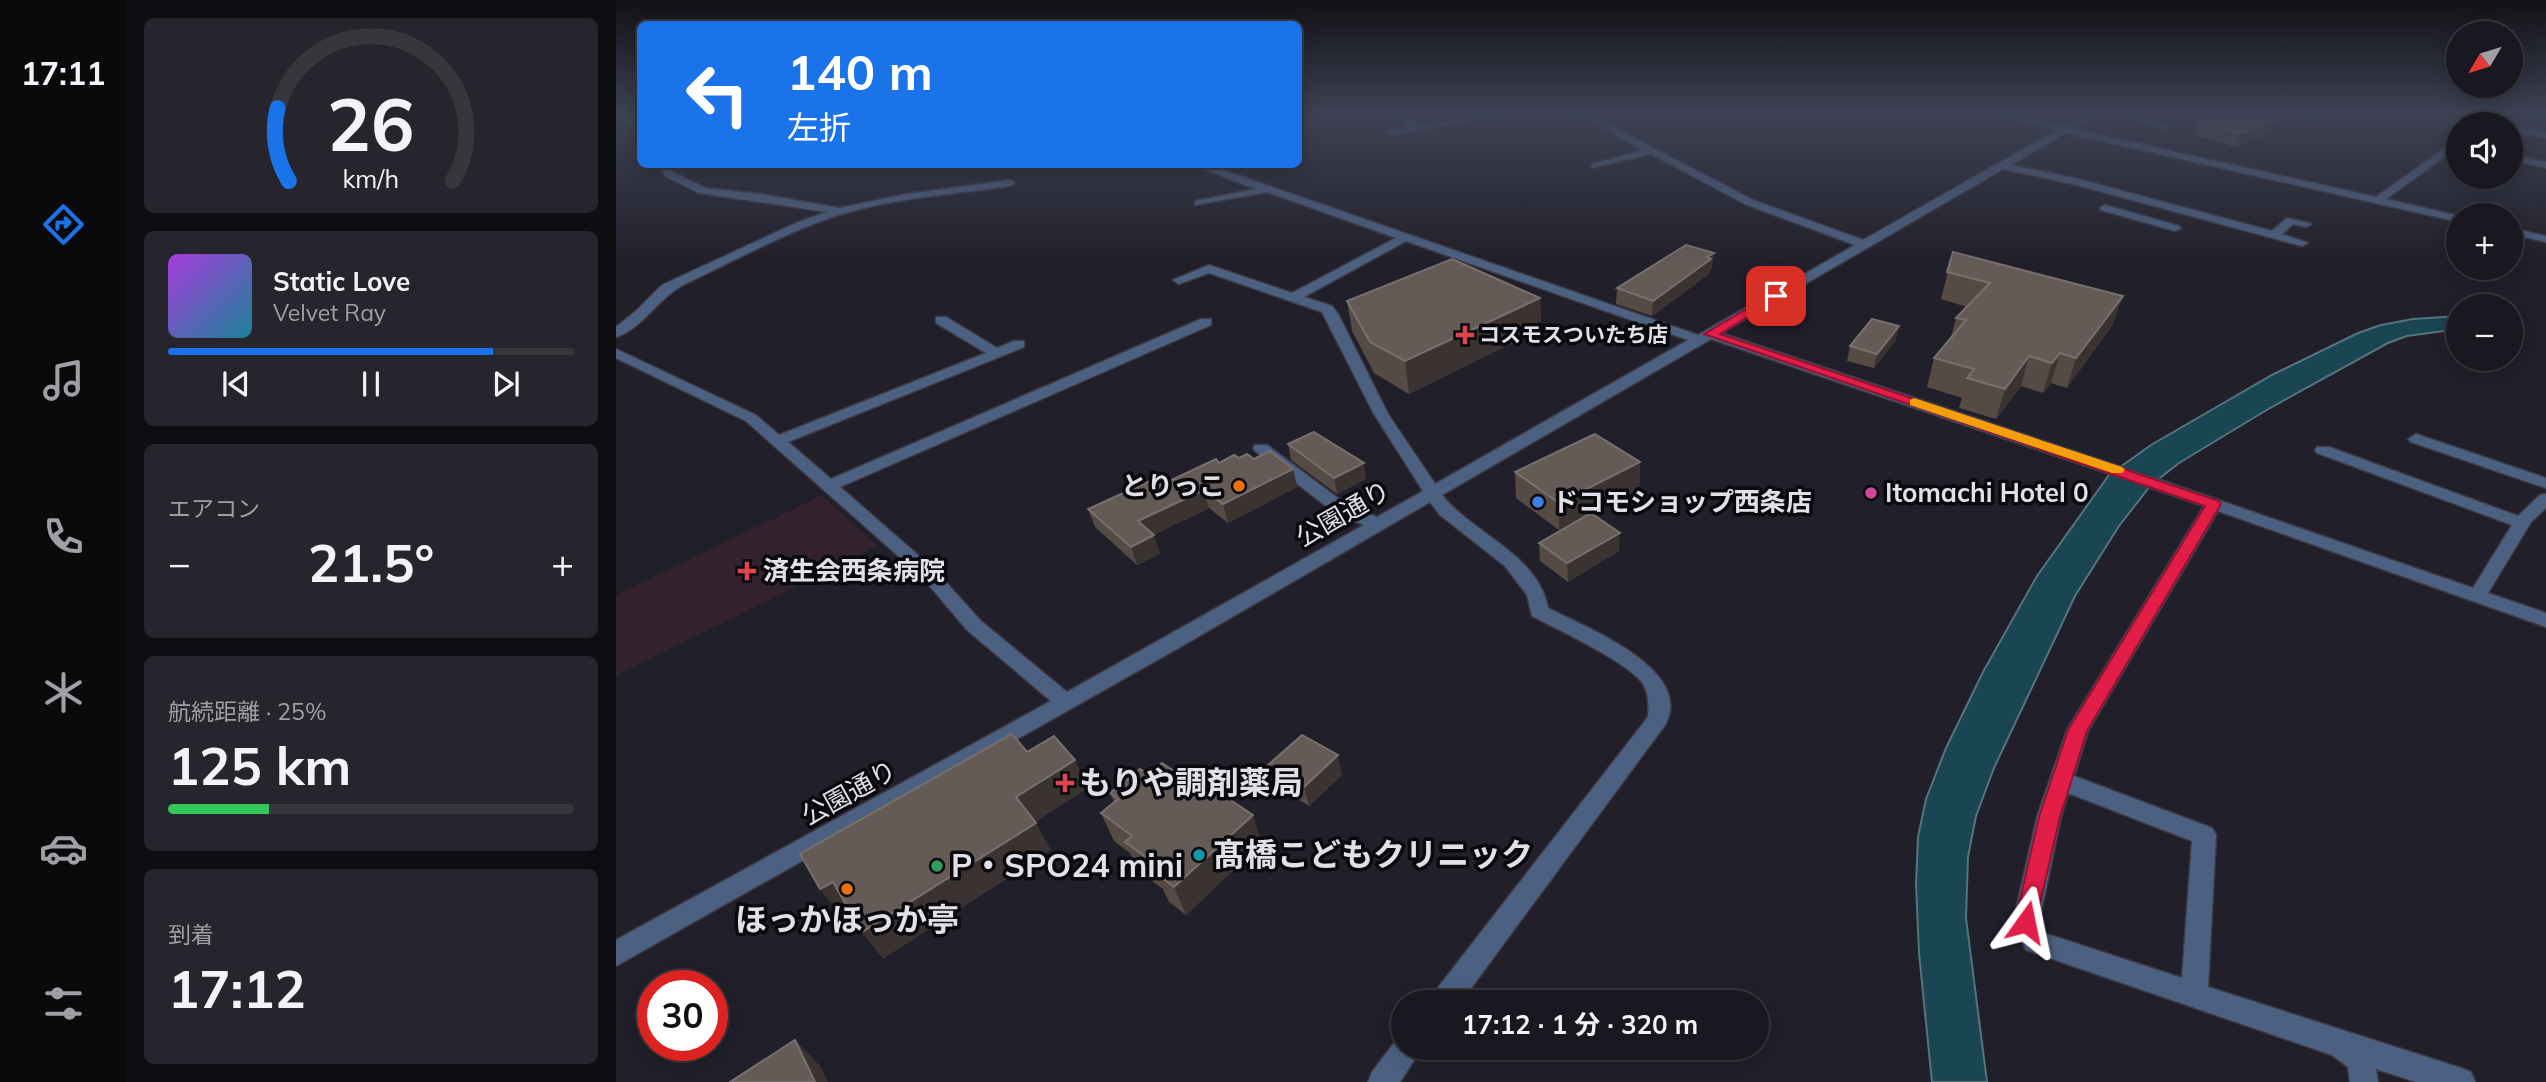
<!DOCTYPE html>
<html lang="ja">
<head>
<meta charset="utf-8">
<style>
	body { margin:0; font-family:Mulish,"Noto Sans JP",sans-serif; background:#26242c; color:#f1f3f6; height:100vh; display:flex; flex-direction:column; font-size:26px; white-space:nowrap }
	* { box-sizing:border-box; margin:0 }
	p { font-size:23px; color:#9f9fa4 }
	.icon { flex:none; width:38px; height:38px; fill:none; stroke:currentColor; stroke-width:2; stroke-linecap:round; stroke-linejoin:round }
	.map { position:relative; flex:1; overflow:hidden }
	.drawer { display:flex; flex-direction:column; gap:18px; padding:18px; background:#0e0d11; width:490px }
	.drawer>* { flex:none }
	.top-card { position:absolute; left:21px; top:21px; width:665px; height:147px; border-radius:10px; box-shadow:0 4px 18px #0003,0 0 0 2px #37363d; background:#1a73e8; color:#fff; overflow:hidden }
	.needle { width:46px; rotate:232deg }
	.fabs { position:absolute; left:1830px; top:21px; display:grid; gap:14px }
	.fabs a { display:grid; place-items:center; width:77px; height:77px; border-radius:50%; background:#19171f; box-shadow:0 4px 18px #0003,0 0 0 2px #37363d; font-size:35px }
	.speed { position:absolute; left:21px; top:970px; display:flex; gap:14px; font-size:35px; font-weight:700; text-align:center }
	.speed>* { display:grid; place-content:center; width:91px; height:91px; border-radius:50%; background:#19171f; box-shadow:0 4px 18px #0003,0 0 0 2px #37363d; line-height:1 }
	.speed .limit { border:10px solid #d22; background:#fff; color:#111 }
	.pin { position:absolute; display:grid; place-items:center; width:60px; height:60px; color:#fff; margin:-30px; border-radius:14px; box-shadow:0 4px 10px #0006 }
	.me { position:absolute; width:77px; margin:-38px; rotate:12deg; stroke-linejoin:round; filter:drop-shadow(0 0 5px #0008) }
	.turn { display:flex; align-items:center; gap:24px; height:147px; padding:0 35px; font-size:32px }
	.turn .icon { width:91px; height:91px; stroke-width:2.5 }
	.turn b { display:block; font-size:49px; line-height:60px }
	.big { font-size:52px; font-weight:700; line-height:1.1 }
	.drawer .tile { flex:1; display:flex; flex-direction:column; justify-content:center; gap:10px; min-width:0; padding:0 24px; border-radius:10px; background:#26242c }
	.drawer .dial { align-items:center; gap:0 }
	.dial svg { height:182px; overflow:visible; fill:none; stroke:#37363d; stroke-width:7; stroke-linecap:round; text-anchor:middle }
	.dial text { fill:#f1f3f6; stroke:none }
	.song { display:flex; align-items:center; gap:21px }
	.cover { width:84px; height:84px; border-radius:10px; background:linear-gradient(135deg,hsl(280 70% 55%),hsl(190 70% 35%)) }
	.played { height:7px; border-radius:4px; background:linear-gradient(90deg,#1a73e8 80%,#37363d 80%) }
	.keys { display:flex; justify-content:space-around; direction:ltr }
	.heat { display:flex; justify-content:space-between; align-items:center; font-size:38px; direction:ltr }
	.charge { height:10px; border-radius:5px; background:linear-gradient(90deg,#34c759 25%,#37363d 0) }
	.trip { position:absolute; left:775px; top:990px; width:378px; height:70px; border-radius:35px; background:#19171f; box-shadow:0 4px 18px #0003,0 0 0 2px #37363d; font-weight:700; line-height:70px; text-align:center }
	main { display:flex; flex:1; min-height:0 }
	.tabs { display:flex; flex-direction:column; width:126px; justify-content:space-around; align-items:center; background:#0a090c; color:#9f9fa4 }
	.tabs .icon { width:49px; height:49px }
	.tabs .selected { color:#1a73e8 }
	.tabs b { font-size:32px; color:#f1f3f6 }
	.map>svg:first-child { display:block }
</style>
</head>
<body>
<main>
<nav class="tabs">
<b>17:11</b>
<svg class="icon selected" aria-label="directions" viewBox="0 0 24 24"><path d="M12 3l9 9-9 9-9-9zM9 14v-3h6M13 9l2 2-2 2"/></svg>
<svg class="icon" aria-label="music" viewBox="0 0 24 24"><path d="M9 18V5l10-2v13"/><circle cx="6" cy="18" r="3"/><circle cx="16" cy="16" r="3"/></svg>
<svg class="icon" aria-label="phone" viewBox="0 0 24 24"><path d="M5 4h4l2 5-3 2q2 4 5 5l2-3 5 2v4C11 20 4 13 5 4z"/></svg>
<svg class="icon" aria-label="climate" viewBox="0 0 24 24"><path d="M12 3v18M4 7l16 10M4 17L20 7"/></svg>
<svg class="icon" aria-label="car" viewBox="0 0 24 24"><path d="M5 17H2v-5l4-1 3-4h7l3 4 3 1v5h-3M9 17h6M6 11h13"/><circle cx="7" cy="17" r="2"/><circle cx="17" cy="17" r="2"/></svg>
<svg class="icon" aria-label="filters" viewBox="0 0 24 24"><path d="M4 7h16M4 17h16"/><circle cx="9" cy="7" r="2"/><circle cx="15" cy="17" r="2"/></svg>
</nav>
<section class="drawer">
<div class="tile dial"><svg viewBox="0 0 100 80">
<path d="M14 69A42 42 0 1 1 86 69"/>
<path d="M14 69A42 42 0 0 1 9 37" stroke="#1a73e8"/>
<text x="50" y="56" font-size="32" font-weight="700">26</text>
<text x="50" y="72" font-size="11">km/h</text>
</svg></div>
<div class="tile">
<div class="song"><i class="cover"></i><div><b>Static Love</b><p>Velvet Ray</p></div></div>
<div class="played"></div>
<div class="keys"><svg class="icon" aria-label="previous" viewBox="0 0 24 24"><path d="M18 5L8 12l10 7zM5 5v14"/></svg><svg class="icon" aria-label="pause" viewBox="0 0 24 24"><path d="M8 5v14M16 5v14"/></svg><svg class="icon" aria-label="next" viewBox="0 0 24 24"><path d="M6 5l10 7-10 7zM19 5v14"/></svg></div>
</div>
<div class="tile"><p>エアコン</p>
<div class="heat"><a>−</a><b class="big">21.5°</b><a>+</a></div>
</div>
<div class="tile"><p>航続距離 · 25%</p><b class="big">125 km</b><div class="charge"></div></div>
<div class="tile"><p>到着</p><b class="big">17:12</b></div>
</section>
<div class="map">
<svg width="1930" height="1082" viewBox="0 0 1930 1082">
	<rect width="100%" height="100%" fill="#211f29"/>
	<path fill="#32222c" d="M206,495L261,546L0,676V595Z"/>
	<path fill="#1a4552" stroke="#56747f" stroke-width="2" d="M1843,316V329L1791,336L1772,343L1654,408L1563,463L1535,485L1503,526L1459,596L1378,768L1360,816L1352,857L1350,918L1371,1082H1316L1303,953L1300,884L1302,837L1310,799L1330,748L1367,672L1421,576L1493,475L1535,445L1656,375L1742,333L1765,325L1797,319Z"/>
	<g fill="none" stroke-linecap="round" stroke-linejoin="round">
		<defs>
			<path id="minor" d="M0,114L24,119V125L0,119Z
				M776,114C788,113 795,124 807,124C835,125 863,112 891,114L775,135L770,132L772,130L794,126Z
				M962,114H972L1137,200L1247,240L1441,130L1376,114H1390L1448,127L1470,114H1480L1457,129L1760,197L1843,138V146L1770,199L1843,216V222L1450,133L1395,165L1462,179L1656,231L1671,218L1696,224L1690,227L1677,224L1666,234L1692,243L1686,246L1457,184L1387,169L1105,333L1553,483L1857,588L1896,525L1701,453L1699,450L1701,447H1713L1902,516L1924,495L1930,494V508L1915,522L1872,593L1930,613V627L1602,511L1472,731L1458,776L1596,828L1600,835L1592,987L1845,1068L1855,1072L1859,1082H1800L1760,1069L1762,1082H1734L1732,1067L1716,1055L1410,950L1397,922L1421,817L1451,730L1588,506L1095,339L826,495C857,534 922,554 932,608C968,627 1080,669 1049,725L844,1003H814L817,994L1032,717C1033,705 1033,691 1025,681C1007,660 943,630 916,616L911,595L889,566L824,515L814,502L566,646L0,966V940L435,701L351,630L306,577L130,421L0,358V349L140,415L163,435L370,353L320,323V317H330L381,348L398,341H408V347L172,442L215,479L585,319H595V325L224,487L318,569L365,621L451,692L748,525L719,513L639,451L637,448L639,445H651L731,505L761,517L807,491L758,414L706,312L593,273L563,284L557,280L593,265L676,293L780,238L651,192L579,205V201L640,189L574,164H590L1082,335L1239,245L1129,204L1035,154L976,168V164L1027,150ZM790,241L1072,340L819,484L772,414L722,314L716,306L688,297ZM1452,793L1576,841L1566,978L1428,933L1423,922L1445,817Z
				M1503,114H1515L1555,126L1550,129Z
				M1673,114H1688L1696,117L1692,120Z
				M1833,114H1847L1873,121L1869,124Z
				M1910,114H1930V120L1911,116Z
				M1895,125L1930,132V138L1895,131Z
				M1895,154L1930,162V168L1895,160Z
				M44,164H54L57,172L89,188L144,194L224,208L285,195L394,180L399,183L394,186C338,194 280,198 226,214C172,231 122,259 71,283C44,295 27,329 0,337V327L20,311L46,285L180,223L211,212L83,193L49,176Z
				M1489,205L1563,226L1565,228L1559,231L1485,210L1484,208Z
				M1895,228L1930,236V242L1895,234Z
				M1800,434L1930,478V488L1795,442L1792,439Z
				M788,1036V1048H806L784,1082H752L756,1072L782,1038Z"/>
		</defs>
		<use href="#minor" stroke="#3c3a44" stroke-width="3"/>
		<use href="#minor" fill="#4c6182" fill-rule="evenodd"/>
	</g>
	<path fill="#564b44" d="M1582,123L1655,132L1620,147L1578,135Z
		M1337,252L1497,324L1451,388L1435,383L1427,393L1405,386L1380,419L1343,408L1346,398L1311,387L1318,358L1335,337L1340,318L1351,307L1325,299Z
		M1096,268L1094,270L1093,274L1036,316L1000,304L1001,288Z
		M924,298L925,329L793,394L758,373L736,331L731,301Z
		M1280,340L1258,368L1231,361L1234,346Z
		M672,444L750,479L721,494L675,460Z
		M623,458L638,459L677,469L681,487L612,523L593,508L537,535L544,554L521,565L479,527L472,509L545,485L603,463Z
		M1024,462L1023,489L943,530L900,498L899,472Z
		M923,543L1003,551L952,582L924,561Z
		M652,765L726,775L693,806L658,784Z
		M494,793L646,843L570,915L553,902L547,889L521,870L514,853L498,841L485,813L498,802Z"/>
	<path fill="#3a3332" d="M1660,120L1655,132L1620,147L1625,134Z
		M1098,253L1096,268L1094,270L1093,274L1036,316L1037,301Z
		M1507,296L1497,324L1451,388L1460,358Z
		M924,298L925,329L793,394L789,361Z
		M1283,326L1280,340L1258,368L1261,354Z
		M1444,353L1435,383L1427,393L1436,363Z
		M1413,356L1405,386L1380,419L1389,389Z
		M1024,462L1023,489L943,530V503Z
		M748,463L750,479L721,494L718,478Z
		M677,469L681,487L612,523L607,504Z
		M588,490L593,508L528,539L522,521Z
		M1004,533L1003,551L952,582L951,563Z
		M538,535L544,554L521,565L515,547Z
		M722,755L726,775L693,806L688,787Z
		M459,760L472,788L415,825L400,797Z
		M637,815L646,843L570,915L558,887Z
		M420,823L435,850L267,959L246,932Z
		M217,882L237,909L225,916L204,889Z
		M179,1040L204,1066L212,1082H199Z"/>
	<path fill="#645b56" stroke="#78706c" stroke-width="2" d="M1605,114H1637L1660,120L1625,134L1582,123Z
		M1070,245L1098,253L1091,257L1095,259L1037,301L1001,288Z
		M1337,252L1507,296L1460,358L1444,353L1436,363L1413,356L1389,389L1351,378L1358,369L1318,358L1350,320L1340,318L1374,283L1331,272Z
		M836,259L924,298L789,361L754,342L731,301Z
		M1256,319L1283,326L1261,354L1234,346Z
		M698,432L748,463L718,478L672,444Z
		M979,434L1024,462L943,503L899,472Z
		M654,451L677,469L607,504L588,490L522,521L538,535L515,547L472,509L538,479L545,485L600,459L603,463L618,455L623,458L631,454L638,459Z
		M975,513L1004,533L951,563L923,543Z
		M396,734L411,752L438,736L459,760L400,797L420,823L246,932L217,882L204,889L184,854Z
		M686,735L722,755L688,787L652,765Z
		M546,763L589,792L595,787L637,815L558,887L541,874L546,869L509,842L516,836L485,813L502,799L494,793L524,769L532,774Z
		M179,1040L199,1082H114Z"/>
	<linearGradient id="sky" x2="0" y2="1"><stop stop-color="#121117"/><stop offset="0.43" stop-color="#3d4254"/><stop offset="1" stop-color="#3d4254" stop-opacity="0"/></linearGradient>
	<rect width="1930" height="265" fill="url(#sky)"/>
	<path fill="#e11d48" stroke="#92132f" stroke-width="2" d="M1156,294L1166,296L1104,334L1603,501L1605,504L1471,731L1444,817L1418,929L1410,932L1402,929L1399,922L1423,817L1452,730L1589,506L1088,334Z"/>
	<path fill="#f59e0b" d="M1298,398L1506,467L1509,470L1506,473H1496L1294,405V400Z"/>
	<g fill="#e0444e" stroke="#0a090e" stroke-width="2.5">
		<path d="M845.5 324.5h7v7h7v7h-7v7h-7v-7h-7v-7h7z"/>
		<path d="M127.5 560.5h7v7h7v7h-7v7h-7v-7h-7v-7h7z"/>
		<path d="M445.5 772.5h7v7h7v7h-7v7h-7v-7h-7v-7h7z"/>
	</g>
	<g fill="#e8710a" stroke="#0a090e" stroke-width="2.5">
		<circle cx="623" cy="486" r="7"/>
		<circle cx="231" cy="889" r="7"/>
	</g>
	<circle fill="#d1479c" stroke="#0a090e" stroke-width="2.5" cx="1255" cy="493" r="7"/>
	<circle fill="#3f7fe0" stroke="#0a090e" stroke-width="2.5" cx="922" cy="502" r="7"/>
	<circle fill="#0f9aa8" stroke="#0a090e" stroke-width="2.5" cx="583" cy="855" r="7"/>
	<circle fill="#2e9e5b" stroke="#0a090e" stroke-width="2.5" cx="321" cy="866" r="7"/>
	<g text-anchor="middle" stroke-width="7" stroke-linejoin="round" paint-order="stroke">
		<g font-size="21" font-weight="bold" fill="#e1e0e7" stroke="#0a090e" text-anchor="start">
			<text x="863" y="342">コスモスついたち店</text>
		</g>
		<g font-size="26" font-weight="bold" fill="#e1e0e7" stroke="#0a090e" text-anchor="start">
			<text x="609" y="495" text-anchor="end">とりっこ</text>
			<text x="1269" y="502">Itomachi Hotel 0</text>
			<text x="936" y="511">ドコモショップ西条店</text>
			<text x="147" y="580">済生会西条病院</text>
		</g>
		<g font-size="26" fill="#e1e0e7" stroke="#0a090e">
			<text transform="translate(727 514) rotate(-30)" y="9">公園通り</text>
			<text transform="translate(233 793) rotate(-29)" y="9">公園通り</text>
		</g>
		<g font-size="32" font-weight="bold" fill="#e1e0e7" stroke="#0a090e" text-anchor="start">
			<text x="463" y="794">もりや調剤薬局</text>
			<text x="597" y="866">髙橋こどもクリニック</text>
			<text x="335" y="877">P・SPO24 mini</text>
			<text x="231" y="931" text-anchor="middle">ほっかほっか亭</text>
		</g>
	</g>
</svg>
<div class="fabs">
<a><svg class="needle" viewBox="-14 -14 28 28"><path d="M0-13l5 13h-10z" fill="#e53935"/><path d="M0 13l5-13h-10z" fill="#9f9fa4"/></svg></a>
<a><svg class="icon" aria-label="sound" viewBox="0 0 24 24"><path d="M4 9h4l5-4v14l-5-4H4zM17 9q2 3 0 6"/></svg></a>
<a>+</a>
<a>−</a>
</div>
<div class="speed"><div class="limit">30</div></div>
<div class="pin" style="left:1160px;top:296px;background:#d93025"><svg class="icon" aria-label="arrive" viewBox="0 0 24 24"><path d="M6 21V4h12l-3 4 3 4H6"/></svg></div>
<svg class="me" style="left:1410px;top:922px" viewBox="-20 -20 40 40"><path d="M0-17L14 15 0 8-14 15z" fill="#e11d48" stroke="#fff" stroke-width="4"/></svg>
<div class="trip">17:12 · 1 分 · 320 m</div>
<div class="top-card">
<div class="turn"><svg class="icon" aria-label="left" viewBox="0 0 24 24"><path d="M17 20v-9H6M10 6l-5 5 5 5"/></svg><div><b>140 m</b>左折</div></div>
</div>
</div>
</main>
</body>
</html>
